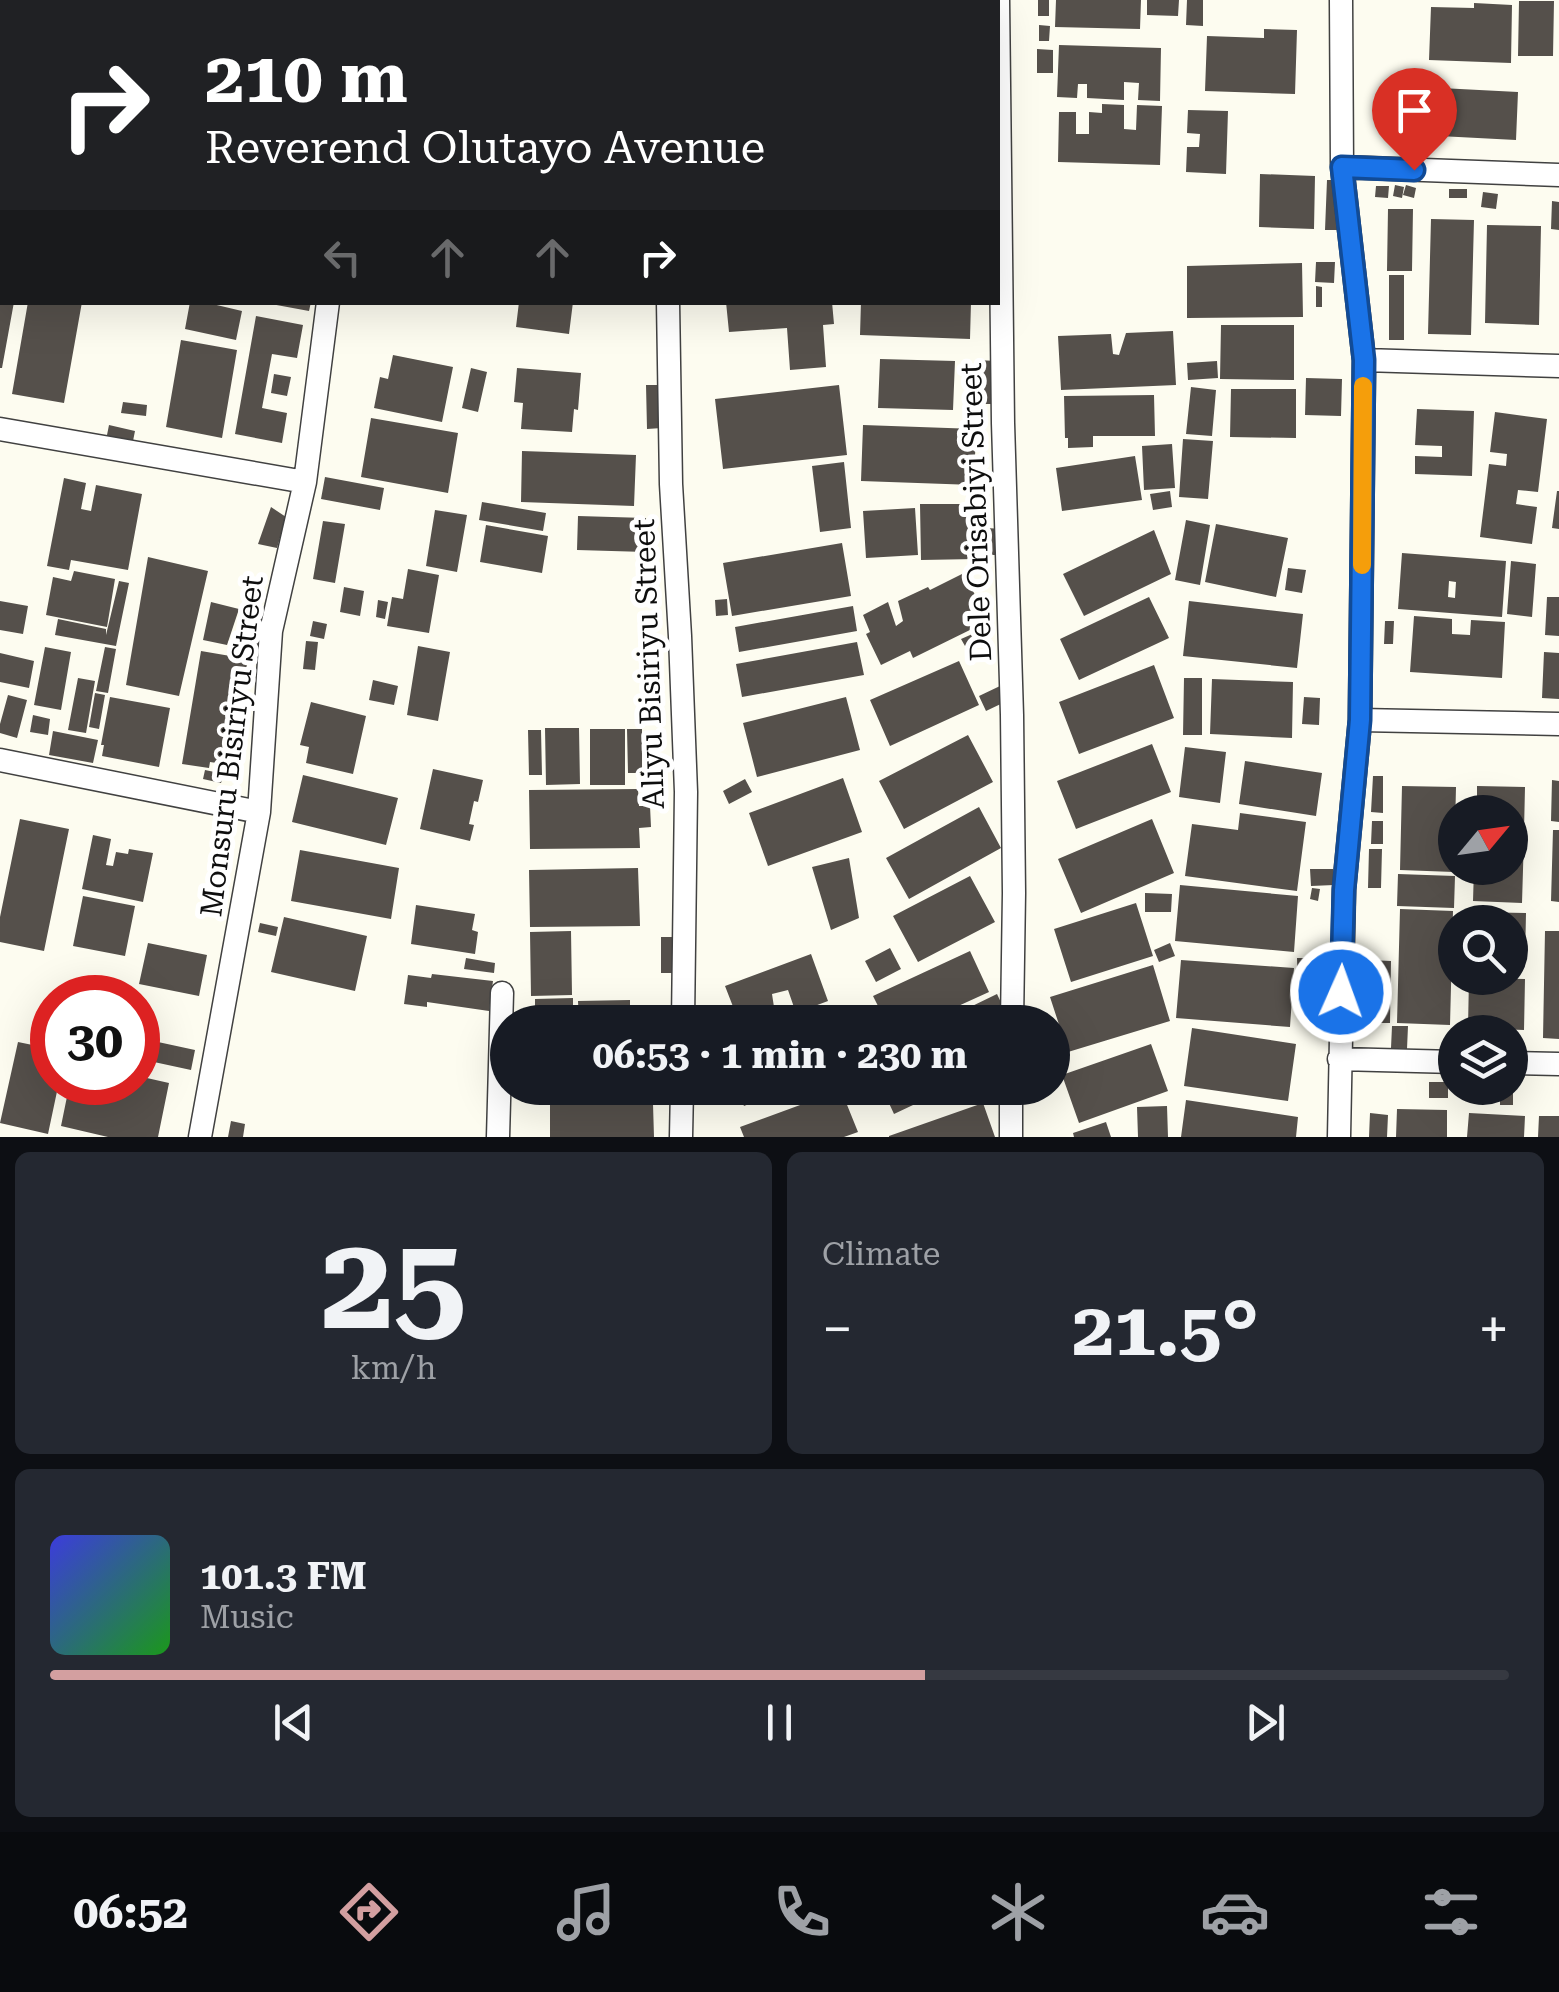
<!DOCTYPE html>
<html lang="en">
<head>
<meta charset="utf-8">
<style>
	body { margin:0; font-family:"Roboto Serif",serif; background:#242831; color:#f1f3f6; height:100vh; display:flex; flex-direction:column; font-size:38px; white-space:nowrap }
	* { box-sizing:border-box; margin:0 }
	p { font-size:32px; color:#9ea1a6 }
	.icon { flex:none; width:55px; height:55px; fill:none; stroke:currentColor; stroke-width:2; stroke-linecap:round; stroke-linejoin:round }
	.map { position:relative; height:1137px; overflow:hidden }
	.panel { display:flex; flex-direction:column; gap:15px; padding:15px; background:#0d0f14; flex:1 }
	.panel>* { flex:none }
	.guide { position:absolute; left:0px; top:0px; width:1000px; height:305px; box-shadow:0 10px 40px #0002; background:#202124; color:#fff; overflow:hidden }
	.needle { width:65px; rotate:61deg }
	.controls { position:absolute; left:1438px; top:795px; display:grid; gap:20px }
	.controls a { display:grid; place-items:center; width:90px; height:90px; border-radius:50%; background:#171b24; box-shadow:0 10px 40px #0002; font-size:50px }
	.speed { position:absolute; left:30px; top:975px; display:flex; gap:20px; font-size:50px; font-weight:700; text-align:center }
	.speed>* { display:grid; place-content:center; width:130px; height:130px; border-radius:50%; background:#171b24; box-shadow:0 10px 40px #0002; line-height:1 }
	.speed .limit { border:15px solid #d22; background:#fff; color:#111 }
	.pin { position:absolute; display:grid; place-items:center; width:85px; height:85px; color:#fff; margin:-102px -42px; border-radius:50% 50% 50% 0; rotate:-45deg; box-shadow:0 0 10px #0007 }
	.pin .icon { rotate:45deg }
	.me { position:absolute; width:110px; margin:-55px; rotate:2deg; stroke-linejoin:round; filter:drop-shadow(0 0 8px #0008) }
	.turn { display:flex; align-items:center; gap:35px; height:210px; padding:0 40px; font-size:45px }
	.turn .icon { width:130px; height:130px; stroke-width:2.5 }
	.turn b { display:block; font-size:70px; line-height:85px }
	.lanes { display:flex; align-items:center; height:95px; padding:0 40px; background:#0003; justify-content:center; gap:50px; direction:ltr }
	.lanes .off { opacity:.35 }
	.big { font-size:75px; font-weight:700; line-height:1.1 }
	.panel .widget { flex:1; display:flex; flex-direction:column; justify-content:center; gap:15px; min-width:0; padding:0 35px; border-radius:15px; background:#242831 }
	.panel .dial { align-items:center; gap:0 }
	.dial b { font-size:130px; line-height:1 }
	.song { display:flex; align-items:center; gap:30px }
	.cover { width:120px; height:120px; border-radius:15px; background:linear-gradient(135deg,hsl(240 70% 55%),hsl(120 70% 35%)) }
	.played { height:10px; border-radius:5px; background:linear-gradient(90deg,#d39fa0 60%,#363941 60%) }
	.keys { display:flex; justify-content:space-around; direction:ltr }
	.heat { display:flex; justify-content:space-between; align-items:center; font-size:55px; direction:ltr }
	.panel .tiles { flex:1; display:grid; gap:15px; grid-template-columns:1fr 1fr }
	.widget:last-child { grid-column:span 2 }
	.trip { position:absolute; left:490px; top:1005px; width:580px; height:100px; border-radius:50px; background:#171b24; box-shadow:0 10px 40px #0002; font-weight:700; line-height:100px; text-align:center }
	.dock { display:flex; height:160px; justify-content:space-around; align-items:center; background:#090b0e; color:#9ea1a6 }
	.dock .icon { width:70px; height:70px }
	.dock .on { color:#d39fa0 }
	.dock b { font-size:45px; color:#f1f3f6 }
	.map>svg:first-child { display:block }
</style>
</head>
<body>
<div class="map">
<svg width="1559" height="1137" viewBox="0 0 1559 1137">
	<rect width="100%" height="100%" fill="#fdfcf0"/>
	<path fill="#55504b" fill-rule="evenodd" d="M1038,0H1049V16H1038Z
		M1056,0H1141L1140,29L1055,27Z
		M1147,0H1179L1178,16L1147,15Z
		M1187,0H1203V26L1186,25Z
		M1519,1H1554L1553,56H1518Z
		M1474,3L1512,5L1511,63L1429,60L1431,7L1474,8Z
		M1039,25L1050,26L1049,41H1039Z
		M1264,29L1297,30L1295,94L1205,91L1207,36L1264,38Z
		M1059,45L1161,48L1160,101L1138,100L1139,83L1124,82V100L1087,98V84H1078L1077,98L1057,97Z
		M1037,49L1053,50V73H1037Z
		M1421,87L1518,92L1516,140L1420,135Z
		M1102,104L1124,105V129L1136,130L1137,105L1162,106L1160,165L1058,162L1059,112H1076V134H1089V112L1102,113Z
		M1188,110L1228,111L1226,174L1186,172L1187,147H1199L1200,134L1187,133Z
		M1395,137L1406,138L1405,150L1394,149Z
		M1260,174L1315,176L1314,229L1259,227Z
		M1327,180H1338L1337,230H1325Z
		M1395,185L1404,187L1402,198L1393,196Z
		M1406,185L1416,188L1414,198L1403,195Z
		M1376,186H1389L1388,198L1375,197Z
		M1449,189H1467V198H1449Z
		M1483,192L1498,194L1496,209L1481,207Z
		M1552,201L1559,202V230L1551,229Z
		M1388,209H1413L1412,271H1387Z
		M1431,219L1474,220L1471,335L1428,334Z
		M1487,225L1541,226L1539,325L1485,323Z
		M1316,262H1335L1334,283L1315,282Z
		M1302,263L1303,317L1187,318V266Z
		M1389,275H1404V340H1389Z
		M1316,286L1322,287V307H1316Z
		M0,302H14L2,368H0Z
		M28,302H82L64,403L12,394Z
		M190,302H204L242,311L236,340L185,329Z
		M271,302H311L309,311L271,304Z
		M519,302H573L569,334L516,327Z
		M726,302H832L834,324L823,325L826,367L790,370L787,328L729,332Z
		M861,302H971L970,339L860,335Z
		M256,316L303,325L297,358L272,354L262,408L287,413L282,443L235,434Z
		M1221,325H1294V380L1220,379Z
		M1173,331L1176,385L1061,390L1058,336L1111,334L1113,354L1119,355L1126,333Z
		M181,340L237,350L222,438L166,427Z
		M393,355L453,367L442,422L374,408L380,377L388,379Z
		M880,359L955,361L953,410L878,408Z
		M977,360L996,361L995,404H976Z
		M1217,361L1218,378L1188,380L1187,363Z
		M471,368L487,372L478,412L462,408Z
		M517,368L581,373L578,410L574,409L572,432L521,429L523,403L514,402Z
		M274,374L291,377L287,396L271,393Z
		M1306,378L1342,379L1341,416L1305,415Z
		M646,385H660L662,428L647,429Z
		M839,385L847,455L723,469L715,399Z
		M1191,387L1216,390L1212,436L1186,434Z
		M1231,389H1296V438L1230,437Z
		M1154,395L1155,436H1093V447L1068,448V438H1065L1064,396Z
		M123,402L147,405L146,416L121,413Z
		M1417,409L1474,411L1472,476L1415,474V456L1442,457V446L1415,445Z
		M1495,412L1547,419L1538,492L1518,490L1516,504L1537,507L1532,544L1480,537L1489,464L1506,466L1507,454L1490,452Z
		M371,418L458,433L448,493L361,477Z
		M109,425L135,431L132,446L106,440Z
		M863,425L976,429L974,485L861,481Z
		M1183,439L1213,441L1208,499L1179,497Z
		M1172,444L1175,488L1144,490L1142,446Z
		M522,451L636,455L634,506L521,502Z
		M1135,456L1142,500L1062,511L1056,468Z
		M844,462L851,528L820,532L812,466Z
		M325,477L384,488L380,510L321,499Z
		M64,478L86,483L81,509L91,511L96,485L142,494L128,570L71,560L69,570L47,566Z
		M1170,491L1172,507L1153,510L1150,494Z
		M1557,491H1559V529L1552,528Z
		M482,502L546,513L543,531L479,520Z
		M920,504H976V559L921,560Z
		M271,507L286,517L277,548L258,544Z
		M915,508L918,555L866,558L863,511Z
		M435,510L467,515L457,572L426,566Z
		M578,516L646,518V552L577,550Z
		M1186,520L1210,525L1200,585L1175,580Z
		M323,521L345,524L335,583L313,579Z
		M1216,524L1288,538L1276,597L1205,582Z
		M486,525L548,536L542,573L480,562Z
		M986,528L1003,529L1002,555H986Z
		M1154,530L1171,574L1084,616L1063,574Z
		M842,543L851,596L732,616L723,563Z
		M1402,553L1506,561L1502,617L1398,609ZM1449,581L1456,582L1455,598L1448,597Z
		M148,557L208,571L179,696L126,685Z
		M1511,561L1536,564L1532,617L1507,614Z
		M1288,568L1306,570L1302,593L1285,590Z
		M408,569L439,575L429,633L387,626L392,597L403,599Z
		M74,571L115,579L107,627L46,615L53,577L71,581Z
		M964,573L985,615L975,620L978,626L913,658L910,651L881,665L866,634L870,632L863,615L888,602L896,626L903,621L898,601L928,587L930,590Z
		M119,581L129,583L116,646L55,635L58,619L106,629V635Z
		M344,587L364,591L360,616L340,612Z
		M1149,597L1169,638L1079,680L1060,639Z
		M1547,597H1559V636L1545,635Z
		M727,599L728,615L716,616L715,600Z
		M378,600L388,602L385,619L376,617Z
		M0,601L28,606L23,634L0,630Z
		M1189,601L1303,614L1297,668L1183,656Z
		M211,602L239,609L227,645L203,640Z
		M853,606L857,631L739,652L735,627Z
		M242,614L266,619L260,647L236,642Z
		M1414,616L1452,619V634L1470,635L1471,620L1505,622L1502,678L1410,672Z
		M313,621L327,624L324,639L310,636Z
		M1385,621H1394L1393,644H1384Z
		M977,632L981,639L965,646L961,639Z
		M306,641L318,642L315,670L303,669Z
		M857,642L864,675L742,697L736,664Z
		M418,646L450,652L438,721L407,715Z
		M45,647L71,652L61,710L34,705Z
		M105,647L116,649L108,693L96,691Z
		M201,651L248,659L230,765L210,762L209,768L182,764Z
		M1544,652L1559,653V699L1542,698Z
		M0,653L34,661L29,688L0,682Z
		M959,661L979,705L890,746L870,700Z
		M1154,665L1174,718L1079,754L1059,702Z
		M78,678L95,681L86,733L68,730Z
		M1184,678H1202V735H1183Z
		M1212,679L1293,682L1292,738L1210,734Z
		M373,680L398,686L394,705L369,700Z
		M1000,686L1007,701L986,711L979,696Z
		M95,693L105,695L99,729L89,727Z
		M8,695L27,700L17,738L0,733V724Z
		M110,697L170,708L159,767L102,756L104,745H101Z
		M846,697L860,750L757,777L743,723Z
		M1304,697L1320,698L1319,725L1302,724Z
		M311,702L366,716L353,774L306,763L309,747L300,745Z
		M33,715L50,719L48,735L30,732Z
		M545,728H579L580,784L546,785Z
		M590,729H625V785H590Z
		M627,729H642V773H628Z
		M528,730H541L542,775H529Z
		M53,731L98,740L93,763L49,755Z
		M968,735L993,782L904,829L879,781Z
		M1152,744L1171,792L1076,829L1057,781Z
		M1185,747L1226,752L1220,803L1179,797Z
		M645,754L663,757L662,769L644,766Z
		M1245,761L1322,773L1316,816L1239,804Z
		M433,769L483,780L478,802L474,801L469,824L474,825L470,841L420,829Z
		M205,770L224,774L221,783L203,779Z
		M303,775L398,798L386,845L292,822Z
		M1373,776H1383V813L1371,812Z
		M843,778L862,832L768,866L749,813Z
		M745,779L752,792L729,804L723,791Z
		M1552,780L1559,781V822L1551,821Z
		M1402,786L1456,787L1454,872L1400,870Z
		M1477,786L1525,787L1524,831H1510V812H1477Z
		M638,789L639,806H650L651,827L639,828L640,848L530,849L529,790Z
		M979,807L1001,848L909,899L886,858Z
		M1240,813L1306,822L1297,891L1185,876L1192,824L1238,830Z
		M20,819L69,829L44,951L0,942V917Z
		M1152,819L1174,873L1081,913L1058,859Z
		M1372,821H1383V844H1371Z
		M1553,830H1559V902L1551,901Z
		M93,835L111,839L106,865L113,866L116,852L128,854L129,849L153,853L143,902L82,889Z
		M1510,836H1524L1522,903L1473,901L1474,868H1510Z
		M1369,849H1382L1381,888H1368Z
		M300,850L399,868L391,919L291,901Z
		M849,858L859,918L831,930L812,867Z
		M638,868L640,926L530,927L529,870Z
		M1310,869H1333L1334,885L1311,886Z
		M1398,874L1455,876L1454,908L1397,906Z
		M970,876L995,922L918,962L893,916Z
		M1180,885L1298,896L1294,952L1175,941Z
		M1312,888L1320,889L1318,901L1310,899Z
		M1145,893L1172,894L1171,912H1145Z
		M83,896L135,906L125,956L73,946Z
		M1136,903L1153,956L1071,982L1054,929Z
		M416,905L475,914L472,930L478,932L475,954L411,944Z
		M1400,909L1453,911L1450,1025L1397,1023Z
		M1471,912L1526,913L1525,962L1510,961V922H1471Z
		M284,917L367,936L355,991L271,972Z
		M260,923L278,927L276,936L258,932Z
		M571,931L572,995L531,996L530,932Z
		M1545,931H1559V1039L1543,1038Z
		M661,937H673V973H661Z
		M148,943L207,955L199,996L139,984Z
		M1170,943L1175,956L1159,962L1154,950Z
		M890,948L901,969L876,982L865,961Z
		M970,951L989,992L923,1022H886L873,996Z
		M811,954L828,1001L796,1013L788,990L772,994L776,1020L769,1022H739L725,986Z
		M466,958L495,963L494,973L464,969Z
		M1297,958H1323V991H1298Z
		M1181,960L1294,968L1290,1027L1176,1018Z
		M1369,960L1391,961L1390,1023H1367Z
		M1153,965L1170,1021L1068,1052L1050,997Z
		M432,974L493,981L489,1011L427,1002V1007L404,1004L408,975L431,978Z
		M1469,978L1525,979L1524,1030L1468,1028Z
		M997,994L1005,1011L982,1022H970L964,1010Z
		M573,998V1022H535V999Z
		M630,1000V1022H579L578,1001Z
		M834,1014L837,1022H814Z
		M1392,1026H1408L1407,1049L1391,1048Z
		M1192,1028L1296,1044L1288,1101L1184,1086Z
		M18,1042L52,1049V1082H59L48,1134L0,1123Z
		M158,1042L195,1050L191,1070L154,1062Z
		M1151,1044L1168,1091L1079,1123L1062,1075Z
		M138,1076L169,1083L158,1137H108L61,1126L70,1082H138Z
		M1429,1082H1448V1098H1429Z
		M536,1088H553V1099H536Z
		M736,1088H789L744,1106Z
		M882,1088H949L894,1114Z
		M841,1090L858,1132L844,1137H744L740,1127Z
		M1500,1091H1513V1105H1500Z
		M1186,1100L1298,1117L1296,1137H1181Z
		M983,1103L995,1137H889V1136Z
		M653,1104L654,1137H550V1105Z
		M1167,1106L1168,1137H1138L1137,1107Z
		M1397,1109L1447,1110V1137H1396Z
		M1370,1113L1388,1115L1387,1137H1369Z
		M1469,1113L1525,1116L1524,1137H1467Z
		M1539,1116H1559V1137H1538Z
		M231,1121L245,1124L243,1137H228Z
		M1106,1122L1111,1137H1074L1073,1133Z"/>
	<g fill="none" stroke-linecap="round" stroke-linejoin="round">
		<defs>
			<path id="street" d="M668,0V2
				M998,0L1003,423L1012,715L1014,893L1012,1022
				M368,2L369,0
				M0,80H2
				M1342,167L1559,175
				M668,302L671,484L680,636L686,792L683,1022
				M1364,360L1559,366
				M0,429L305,482
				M1360,720L1559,724
				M0,760L259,812
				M1339,1059L1455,1062
				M1510,1063L1559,1064
				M200,1137L259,812L271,631L305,482L328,302
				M498,1137L502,993
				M681,1137L682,1088
				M1011,1137V1088
				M1339,1137L1344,889L1360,720L1364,360L1342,167L1341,0"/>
		</defs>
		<use href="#street" stroke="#414141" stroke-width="25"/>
		<use href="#street" stroke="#fff" stroke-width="22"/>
	</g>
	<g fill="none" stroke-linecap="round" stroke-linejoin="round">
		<defs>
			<path id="route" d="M1341,992L1344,890L1360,720L1364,360L1342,167L1414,170"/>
		</defs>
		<use href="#route" stroke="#114b97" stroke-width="25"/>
		<use href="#route" stroke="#1a73e8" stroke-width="18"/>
		<path stroke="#f59e0b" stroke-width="18" d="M1362,565L1363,386"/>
	</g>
	<g text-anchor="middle" stroke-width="10" stroke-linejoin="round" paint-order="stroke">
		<g font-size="30" fill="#0e0e0e" stroke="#fff">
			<text transform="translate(976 512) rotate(-92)" y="10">Dele Orisabiyi Street</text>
			<text transform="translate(649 664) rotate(-92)" y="10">Aliyu Bisiriyu Street</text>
			<text transform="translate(232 746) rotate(-83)" y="10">Monsuru Bisiriyu Street</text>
		</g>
	</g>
</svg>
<div class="controls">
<a><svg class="needle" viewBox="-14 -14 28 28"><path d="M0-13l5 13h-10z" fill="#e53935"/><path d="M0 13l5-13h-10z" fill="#9ea1a6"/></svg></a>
<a><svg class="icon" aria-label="search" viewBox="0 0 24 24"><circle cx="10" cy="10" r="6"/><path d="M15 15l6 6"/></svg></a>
<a><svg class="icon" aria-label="layers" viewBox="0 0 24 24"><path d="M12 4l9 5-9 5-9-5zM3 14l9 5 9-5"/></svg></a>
</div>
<div class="speed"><div class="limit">30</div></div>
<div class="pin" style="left:1414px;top:170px;background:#d93025"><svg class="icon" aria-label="arrive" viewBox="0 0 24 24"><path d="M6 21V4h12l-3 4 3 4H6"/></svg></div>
<svg class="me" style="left:1341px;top:992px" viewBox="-20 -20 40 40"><circle r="17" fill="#1a73e8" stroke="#fff" stroke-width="3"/><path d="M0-11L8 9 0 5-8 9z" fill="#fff"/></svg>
<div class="trip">06:53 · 1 min · 230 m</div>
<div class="guide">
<div class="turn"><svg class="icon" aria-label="right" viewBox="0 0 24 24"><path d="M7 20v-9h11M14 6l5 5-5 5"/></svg><div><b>210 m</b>Reverend Olutayo Avenue</div></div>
<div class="lanes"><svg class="icon off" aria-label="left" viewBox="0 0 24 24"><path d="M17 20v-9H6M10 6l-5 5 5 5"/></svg><svg class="icon off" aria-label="ahead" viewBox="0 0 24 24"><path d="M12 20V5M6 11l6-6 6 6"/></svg><svg class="icon off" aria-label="ahead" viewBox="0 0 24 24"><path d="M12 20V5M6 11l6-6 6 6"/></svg><svg class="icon" aria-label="right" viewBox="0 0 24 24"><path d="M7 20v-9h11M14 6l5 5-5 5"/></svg></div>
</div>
</div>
<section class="panel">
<div class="tiles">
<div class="widget dial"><b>25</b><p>km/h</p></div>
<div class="widget"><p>Climate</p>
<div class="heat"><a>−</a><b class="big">21.5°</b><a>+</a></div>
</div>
<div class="widget">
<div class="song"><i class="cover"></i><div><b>101.3 FM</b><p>Music</p></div></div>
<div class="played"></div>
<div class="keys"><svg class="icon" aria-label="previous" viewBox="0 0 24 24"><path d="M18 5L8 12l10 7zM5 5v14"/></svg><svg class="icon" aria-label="pause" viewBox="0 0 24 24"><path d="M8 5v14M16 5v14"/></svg><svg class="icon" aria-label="next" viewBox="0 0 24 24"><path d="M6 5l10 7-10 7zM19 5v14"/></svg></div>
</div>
</div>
</section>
<nav class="dock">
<b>06:52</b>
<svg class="icon on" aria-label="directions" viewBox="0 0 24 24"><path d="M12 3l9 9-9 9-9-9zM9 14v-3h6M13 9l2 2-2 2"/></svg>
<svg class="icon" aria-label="music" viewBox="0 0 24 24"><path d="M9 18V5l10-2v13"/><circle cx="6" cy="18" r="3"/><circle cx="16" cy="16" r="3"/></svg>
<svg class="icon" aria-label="phone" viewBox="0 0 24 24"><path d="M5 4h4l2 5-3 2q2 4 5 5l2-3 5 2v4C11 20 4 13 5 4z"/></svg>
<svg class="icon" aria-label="climate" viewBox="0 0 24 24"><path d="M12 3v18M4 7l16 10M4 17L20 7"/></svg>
<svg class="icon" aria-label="car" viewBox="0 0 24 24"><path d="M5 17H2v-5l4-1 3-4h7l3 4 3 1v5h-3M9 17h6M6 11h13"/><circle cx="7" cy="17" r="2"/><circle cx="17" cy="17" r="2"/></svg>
<svg class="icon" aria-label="filters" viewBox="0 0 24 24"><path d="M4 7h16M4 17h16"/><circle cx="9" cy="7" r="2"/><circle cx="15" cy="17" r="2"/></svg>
</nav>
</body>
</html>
